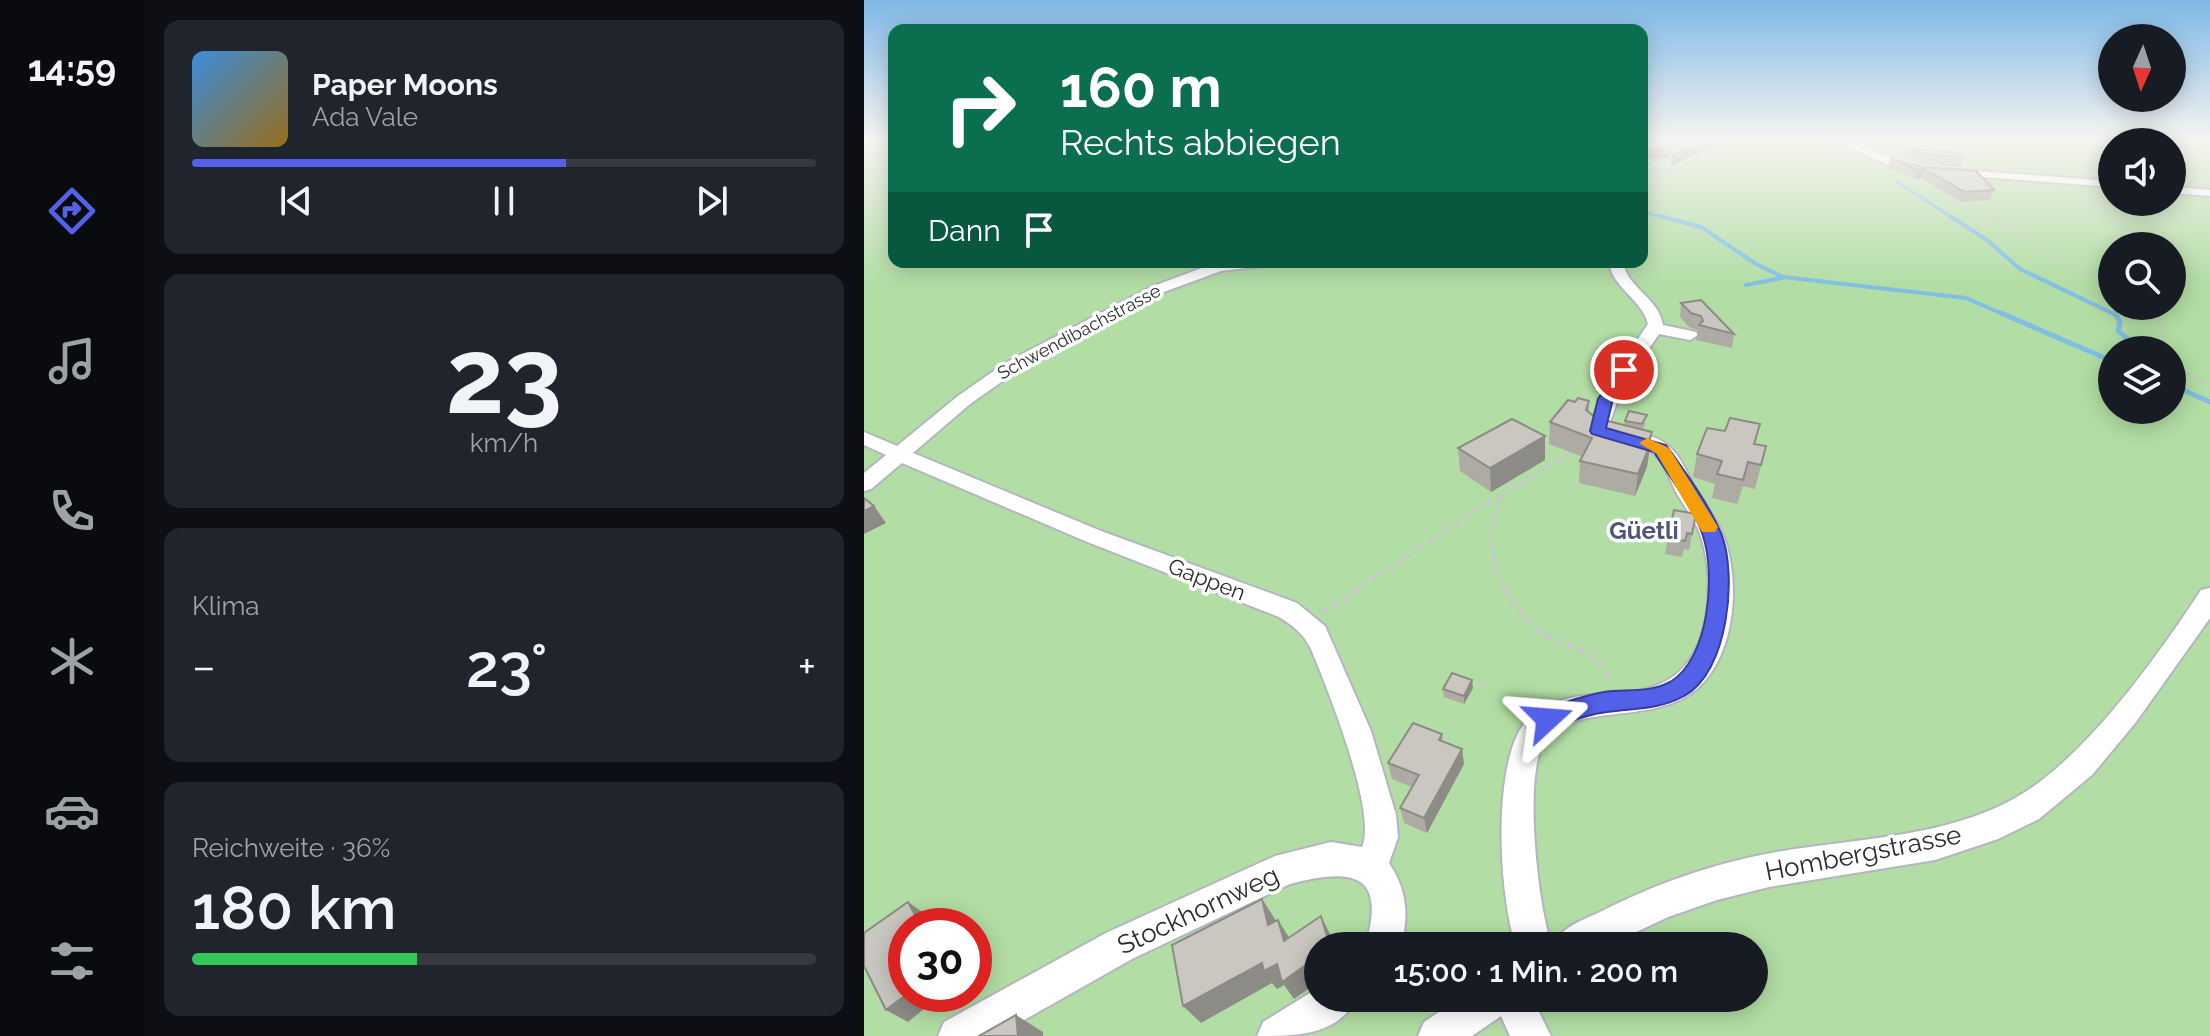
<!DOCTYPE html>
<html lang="de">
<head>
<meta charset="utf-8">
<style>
	body { margin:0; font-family:Raleway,sans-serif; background:#20242c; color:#f1f3f6; height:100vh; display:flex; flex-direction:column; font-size:30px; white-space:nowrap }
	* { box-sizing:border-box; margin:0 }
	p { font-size:26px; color:#9ea1a6 }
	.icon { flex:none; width:44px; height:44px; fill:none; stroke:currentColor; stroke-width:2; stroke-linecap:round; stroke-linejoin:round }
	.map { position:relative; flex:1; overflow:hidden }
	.panel { display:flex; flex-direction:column; gap:20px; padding:20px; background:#0d0f14; width:720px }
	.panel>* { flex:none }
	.banner { position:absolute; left:24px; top:24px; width:760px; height:244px; border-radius:16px; box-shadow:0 4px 20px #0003; background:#0b6e4f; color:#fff; overflow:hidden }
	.needle { width:52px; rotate:183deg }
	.controls { position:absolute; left:1234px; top:24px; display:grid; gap:16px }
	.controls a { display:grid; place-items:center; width:88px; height:88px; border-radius:50%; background:#171b24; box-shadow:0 4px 20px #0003; font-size:40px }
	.speed { position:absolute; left:24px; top:908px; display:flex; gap:16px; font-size:40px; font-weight:700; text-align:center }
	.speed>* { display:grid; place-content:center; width:104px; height:104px; border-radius:50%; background:#171b24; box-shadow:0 4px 20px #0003; line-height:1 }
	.speed .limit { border:12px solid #d22; background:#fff; color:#111 }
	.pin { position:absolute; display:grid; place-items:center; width:68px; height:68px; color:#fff; margin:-34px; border:4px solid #fff; border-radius:50%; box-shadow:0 2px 8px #0007 }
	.me { position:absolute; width:88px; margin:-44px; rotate:71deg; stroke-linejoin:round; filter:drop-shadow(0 0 6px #0008) }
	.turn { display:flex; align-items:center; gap:28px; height:168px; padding:0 40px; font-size:36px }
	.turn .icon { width:104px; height:104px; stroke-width:2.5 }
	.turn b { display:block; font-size:56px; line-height:68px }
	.then { display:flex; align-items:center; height:76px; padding:0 40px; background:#0003; gap:16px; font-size:30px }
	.big { font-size:60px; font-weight:600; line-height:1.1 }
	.panel .card { flex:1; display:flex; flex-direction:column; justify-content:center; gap:12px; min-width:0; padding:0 28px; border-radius:16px; background:#20242c }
	.panel .dial { align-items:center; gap:0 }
	.dial b { font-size:104px; line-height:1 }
	.song { display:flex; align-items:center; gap:24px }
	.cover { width:96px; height:96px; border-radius:12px; background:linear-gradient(135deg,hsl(210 70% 55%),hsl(40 70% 35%)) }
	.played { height:8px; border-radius:4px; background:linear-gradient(90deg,#5360e8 60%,#363941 60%) }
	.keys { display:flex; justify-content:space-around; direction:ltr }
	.heat { display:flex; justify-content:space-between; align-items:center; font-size:44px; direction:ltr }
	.charge { height:12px; border-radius:6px; background:linear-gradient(90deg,#34c759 36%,#363941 0) }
	.trip { position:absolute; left:440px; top:932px; width:464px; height:80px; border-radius:40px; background:#171b24; box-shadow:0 4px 20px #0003; font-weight:600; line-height:80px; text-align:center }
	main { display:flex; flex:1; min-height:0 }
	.tabs { display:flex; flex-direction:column; width:144px; justify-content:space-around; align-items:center; background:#090b0e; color:#9ea1a6 }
	.tabs .icon { width:56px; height:56px }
	.tabs .current { color:#5360e8 }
	.tabs b { font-size:36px; color:#f1f3f6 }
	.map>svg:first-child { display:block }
</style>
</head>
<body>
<main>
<nav class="tabs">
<b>14:59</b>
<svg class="icon current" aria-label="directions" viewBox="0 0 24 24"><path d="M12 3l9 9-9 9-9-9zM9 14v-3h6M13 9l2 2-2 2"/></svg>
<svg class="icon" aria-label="music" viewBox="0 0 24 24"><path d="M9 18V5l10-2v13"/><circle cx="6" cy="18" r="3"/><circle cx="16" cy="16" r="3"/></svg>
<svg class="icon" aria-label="phone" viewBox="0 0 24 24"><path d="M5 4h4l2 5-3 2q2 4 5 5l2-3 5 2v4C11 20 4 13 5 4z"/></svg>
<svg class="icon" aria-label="climate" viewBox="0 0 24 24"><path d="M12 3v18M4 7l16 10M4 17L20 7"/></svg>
<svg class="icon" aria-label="car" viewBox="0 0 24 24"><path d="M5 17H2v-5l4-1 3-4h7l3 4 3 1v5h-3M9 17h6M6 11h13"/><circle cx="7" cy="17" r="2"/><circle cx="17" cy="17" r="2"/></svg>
<svg class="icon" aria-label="filters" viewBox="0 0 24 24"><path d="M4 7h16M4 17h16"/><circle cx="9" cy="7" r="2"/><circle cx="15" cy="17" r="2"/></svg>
</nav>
<section class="panel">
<div class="card">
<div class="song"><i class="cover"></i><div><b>Paper Moons</b><p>Ada Vale</p></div></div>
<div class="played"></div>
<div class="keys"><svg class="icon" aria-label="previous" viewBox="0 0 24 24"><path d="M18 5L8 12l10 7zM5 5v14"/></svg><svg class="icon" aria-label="pause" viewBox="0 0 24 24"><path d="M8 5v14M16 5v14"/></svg><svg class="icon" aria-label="next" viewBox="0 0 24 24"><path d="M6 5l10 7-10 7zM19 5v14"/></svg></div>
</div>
<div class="card dial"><b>23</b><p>km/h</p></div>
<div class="card"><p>Klima</p>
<div class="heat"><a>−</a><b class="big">23°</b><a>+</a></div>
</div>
<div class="card"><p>Reichweite · 36%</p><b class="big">180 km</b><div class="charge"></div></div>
</section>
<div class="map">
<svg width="1346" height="1036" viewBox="0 0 1346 1036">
	<rect width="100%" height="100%" fill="#ede9e1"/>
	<path fill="#b2dda4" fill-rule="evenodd" d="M0,141H30V262H778V141H1346V1036H0ZM1248,142H1308V202H1248ZM1248,246H1308V306H1248ZM1248,350H1308V410H1248ZM42,926H110V994H42ZM454,946H890V998H454Z"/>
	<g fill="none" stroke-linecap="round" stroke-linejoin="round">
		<path stroke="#80bfe3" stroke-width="3" d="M1033,182L1089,218
			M778,212L803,218"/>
		<path stroke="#80bfe3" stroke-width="4" d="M795,216L837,227L892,264L919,277L1102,298L1141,315
			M1086,216L1123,240L1156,269L1252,315
			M882,285L918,278"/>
		<path stroke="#80bfe3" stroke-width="5" d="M1137,313L1248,361
			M1251,313L1256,322L1254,331L1272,345L1270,350
			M1308,385L1346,402"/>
		<defs>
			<path id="minor" d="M971,141H984L1057,169L1052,172L1024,165Z
				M792,150L800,152L778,167V159Z
				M1086,169L1248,181V187L1082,174L1081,172Z
				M1308,187L1346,190V196L1308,193Z
				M406,262L399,266L357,271L297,293L153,371L106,404L49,453L237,531L433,603L461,626L507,731L532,815L534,837L525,863C543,890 545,915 537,946H501C524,872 487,868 426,884L268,959L132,1036H74L80,1022L242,933L411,856L467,842L498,847C514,813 462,685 447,649C439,633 429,626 415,617L221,541L38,463L7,489L0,491V473L22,455L0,445V432L33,446L94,396L141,363L287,287L354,262Z
				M745,262H759C763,288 795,298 799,325L832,332L834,335L826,340L795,334L758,388L744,428C763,435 786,431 802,444C817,455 823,474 832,489C841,505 853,519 860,537C876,582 872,650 836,686C794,728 707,700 680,742C659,777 674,908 688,946H652C635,896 628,770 659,725C667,713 680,707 693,702C727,689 769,699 800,682C848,658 851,584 838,540C833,522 821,508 812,492C806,481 803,469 795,459C778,436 742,452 724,431L741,388L784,324C778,299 748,288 745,262Z
				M1346,588V618L1272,722L1228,775L1175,819L1134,839L1071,860L905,887L853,900L804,917L743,946H689C697,927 717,921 736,912C789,885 848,864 907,853C988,838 1080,839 1153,797C1221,758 1294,656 1337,590Z
				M454,988V998H492C475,1036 431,1036 393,1036L399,1022Z
				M596,998H668L687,1036H646L637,1016L608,1036H554L560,1022Z"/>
		</defs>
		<use href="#minor" stroke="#b4b6bf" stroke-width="4"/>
		<path stroke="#c8c8c8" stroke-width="2" stroke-dasharray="3 2" stroke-linecap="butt" d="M0,148L30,147
			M1060,178L1089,200L1135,220L1189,256L1248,286
			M0,206L30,194
			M1202,287L1248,300
			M1265,306L1284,315
			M1286,306L1291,315"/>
		<path stroke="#c8c8c8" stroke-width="3" stroke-dasharray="5 3" stroke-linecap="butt" d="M1280,313L1293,319
			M1290,313L1300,330V350
			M1308,366L1346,385"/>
		<path stroke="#c8c8c8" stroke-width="4" stroke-dasharray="6 4" stroke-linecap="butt" d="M638,495C623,530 624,558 642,592
			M490,592L625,501L711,452"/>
		<path stroke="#c8c8c8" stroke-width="5" stroke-dasharray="7 5" stroke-linecap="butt" d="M641,590C651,607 662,623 678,633C704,649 738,648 745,683
			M459,613L493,590"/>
		<use href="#minor" fill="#fff" fill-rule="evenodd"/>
	</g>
	<path fill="#adaba4" d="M1040,148L1100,157L1097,167L1056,164L1037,157Z
		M1026,159L1130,190L1126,200L1097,202L1057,178L1052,179L1024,168Z
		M817,303L870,334L868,348L832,340L834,330L825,327L816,317Z
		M725,401V412L732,418L760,425L761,421L782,423L778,430L788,432L783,467L771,496L715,483L716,461L719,457L685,444L686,422L711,402Z
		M896,424L891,444L902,446L891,489L879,486L873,504L848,498L851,484L829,477L833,454L861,431Z
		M594,448L681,460L627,492L596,471Z
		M832,514L825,550L820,549L818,557L801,554L804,538Z
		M609,688L600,704L580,697L579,689Z
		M578,734L579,742L598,749L600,764L563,833L540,823L536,808L548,787L528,779L524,763Z"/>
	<path fill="#8d8b86" d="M778,141H787V146L778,148Z
		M844,141H853L850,147L807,165L808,155Z
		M807,149L806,158L778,160V150Z
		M1060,169L1057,178L1052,179L1055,170Z
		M788,432L783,467L771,496L774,474L783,445Z
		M681,436V460L627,492L626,468Z
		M10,506L22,523L0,534V511Z
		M608,680L609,688L600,704V696Z
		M598,749L600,764L563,833L560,818Z
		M398,899L411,919L417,944L404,925Z
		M44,902L63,915L69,926H57Z
		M457,916L467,936L470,946H466Z
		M414,920L426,939L420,941Z
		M454,956V982L430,999L420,985L413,989L408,983L337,1023L319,1006L398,963L413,964Z
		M43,994H78L44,1022L22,1010Z
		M152,1015L179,1032V1036H154Z"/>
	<path fill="#c9c7bf" stroke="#8d8b86" stroke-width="2" d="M816,141H844L808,155L807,149L778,150V149L779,150L800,147Z
		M1040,148L1088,152L1100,157L1059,154Z
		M1026,159L1058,167L1112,171L1130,190L1101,192L1060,169L1055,170Z
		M837,300L870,334L835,325L839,321L837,316L827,313L817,303Z
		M714,398L725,401L722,410L732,418L788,432L783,445H786L774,474L716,461L728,438L686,422L704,400L711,402Z
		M765,411L783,415L778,424L761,421Z
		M866,418L896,424L890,444L902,446L897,465L884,462L879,480L853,474L858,461L833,454L843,428L861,431Z
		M648,419L681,436L626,468L594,448Z
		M0,498L10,506L0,511Z
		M810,510L832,514L828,534L823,533L821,541L804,538Z
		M588,673L608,680L600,696L579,689Z
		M549,723L578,734L575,740L598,749L560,818L536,808L555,775L524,763Z
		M398,899L404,925L414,920L420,941L457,916L466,946H454V956L418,982L413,964L400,971L398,963L319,1006L308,945Z
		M44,902L57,926H42V994H43L22,1010L0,966V933Z
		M152,1015L154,1036H115Z"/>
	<linearGradient id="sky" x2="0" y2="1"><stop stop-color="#7eb8e6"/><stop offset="0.49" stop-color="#f7f5f2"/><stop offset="1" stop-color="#f7f5f2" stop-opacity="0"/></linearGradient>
	<rect width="1346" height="286" fill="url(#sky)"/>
	<path fill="#5360e8" stroke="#363e97" stroke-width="2" d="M760,366L767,370L749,399L742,428L802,445C821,472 844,503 857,533C874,575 864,673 820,696C795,710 770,708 743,712C722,714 704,723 684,730L676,727L672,719L676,712C697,704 717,696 740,692C761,689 786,693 806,682C845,659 852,576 839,536C830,507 806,478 790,452L728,434L726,431L734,399L755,367Z"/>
	<path fill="#f59e0b" d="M783,438L805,448L854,527L851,532H838L793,454L775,443Z"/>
	<g text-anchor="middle" stroke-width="7" stroke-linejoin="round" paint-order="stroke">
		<g font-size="18" fill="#2d2d2d" stroke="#fff">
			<text transform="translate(215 332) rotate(-28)" y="6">Schwendibachstrasse</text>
		</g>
		<g font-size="22" fill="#2d2d2d" stroke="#fff">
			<text transform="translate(343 579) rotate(21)" y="8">Gappen</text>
		</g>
		<g font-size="24" font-weight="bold" fill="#51557a" stroke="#fff">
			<text x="780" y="539">Güetli</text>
		</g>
		<g font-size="26" fill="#2d2d2d" stroke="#fff">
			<text transform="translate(999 853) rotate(-11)" y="9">Hombergstrasse</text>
			<text transform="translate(334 910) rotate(-25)" y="9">Stockhornweg</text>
		</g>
	</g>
</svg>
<div class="controls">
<a><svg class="needle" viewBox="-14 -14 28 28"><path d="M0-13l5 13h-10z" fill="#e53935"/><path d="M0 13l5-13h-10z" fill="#9ea1a6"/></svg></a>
<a><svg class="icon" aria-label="sound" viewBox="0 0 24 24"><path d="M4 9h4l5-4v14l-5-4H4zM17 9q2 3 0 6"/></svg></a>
<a><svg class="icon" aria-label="search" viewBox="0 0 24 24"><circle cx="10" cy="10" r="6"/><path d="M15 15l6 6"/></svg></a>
<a><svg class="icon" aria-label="layers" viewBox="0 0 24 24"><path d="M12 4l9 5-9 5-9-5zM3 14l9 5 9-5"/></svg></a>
</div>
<div class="speed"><div class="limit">30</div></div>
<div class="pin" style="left:760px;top:370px;background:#d93025"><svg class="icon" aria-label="arrive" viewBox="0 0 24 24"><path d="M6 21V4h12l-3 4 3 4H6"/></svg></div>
<svg class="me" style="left:684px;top:719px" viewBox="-20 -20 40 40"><path d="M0-17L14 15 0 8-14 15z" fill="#5360e8" stroke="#fff" stroke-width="4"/></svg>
<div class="trip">15:00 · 1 Min. · 200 m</div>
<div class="banner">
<div class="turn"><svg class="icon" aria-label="right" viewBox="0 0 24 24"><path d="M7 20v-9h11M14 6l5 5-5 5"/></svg><div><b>160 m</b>Rechts abbiegen</div></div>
<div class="then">Dann<svg class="icon" aria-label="arrive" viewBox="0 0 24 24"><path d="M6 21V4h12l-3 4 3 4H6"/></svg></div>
</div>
</div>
</main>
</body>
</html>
